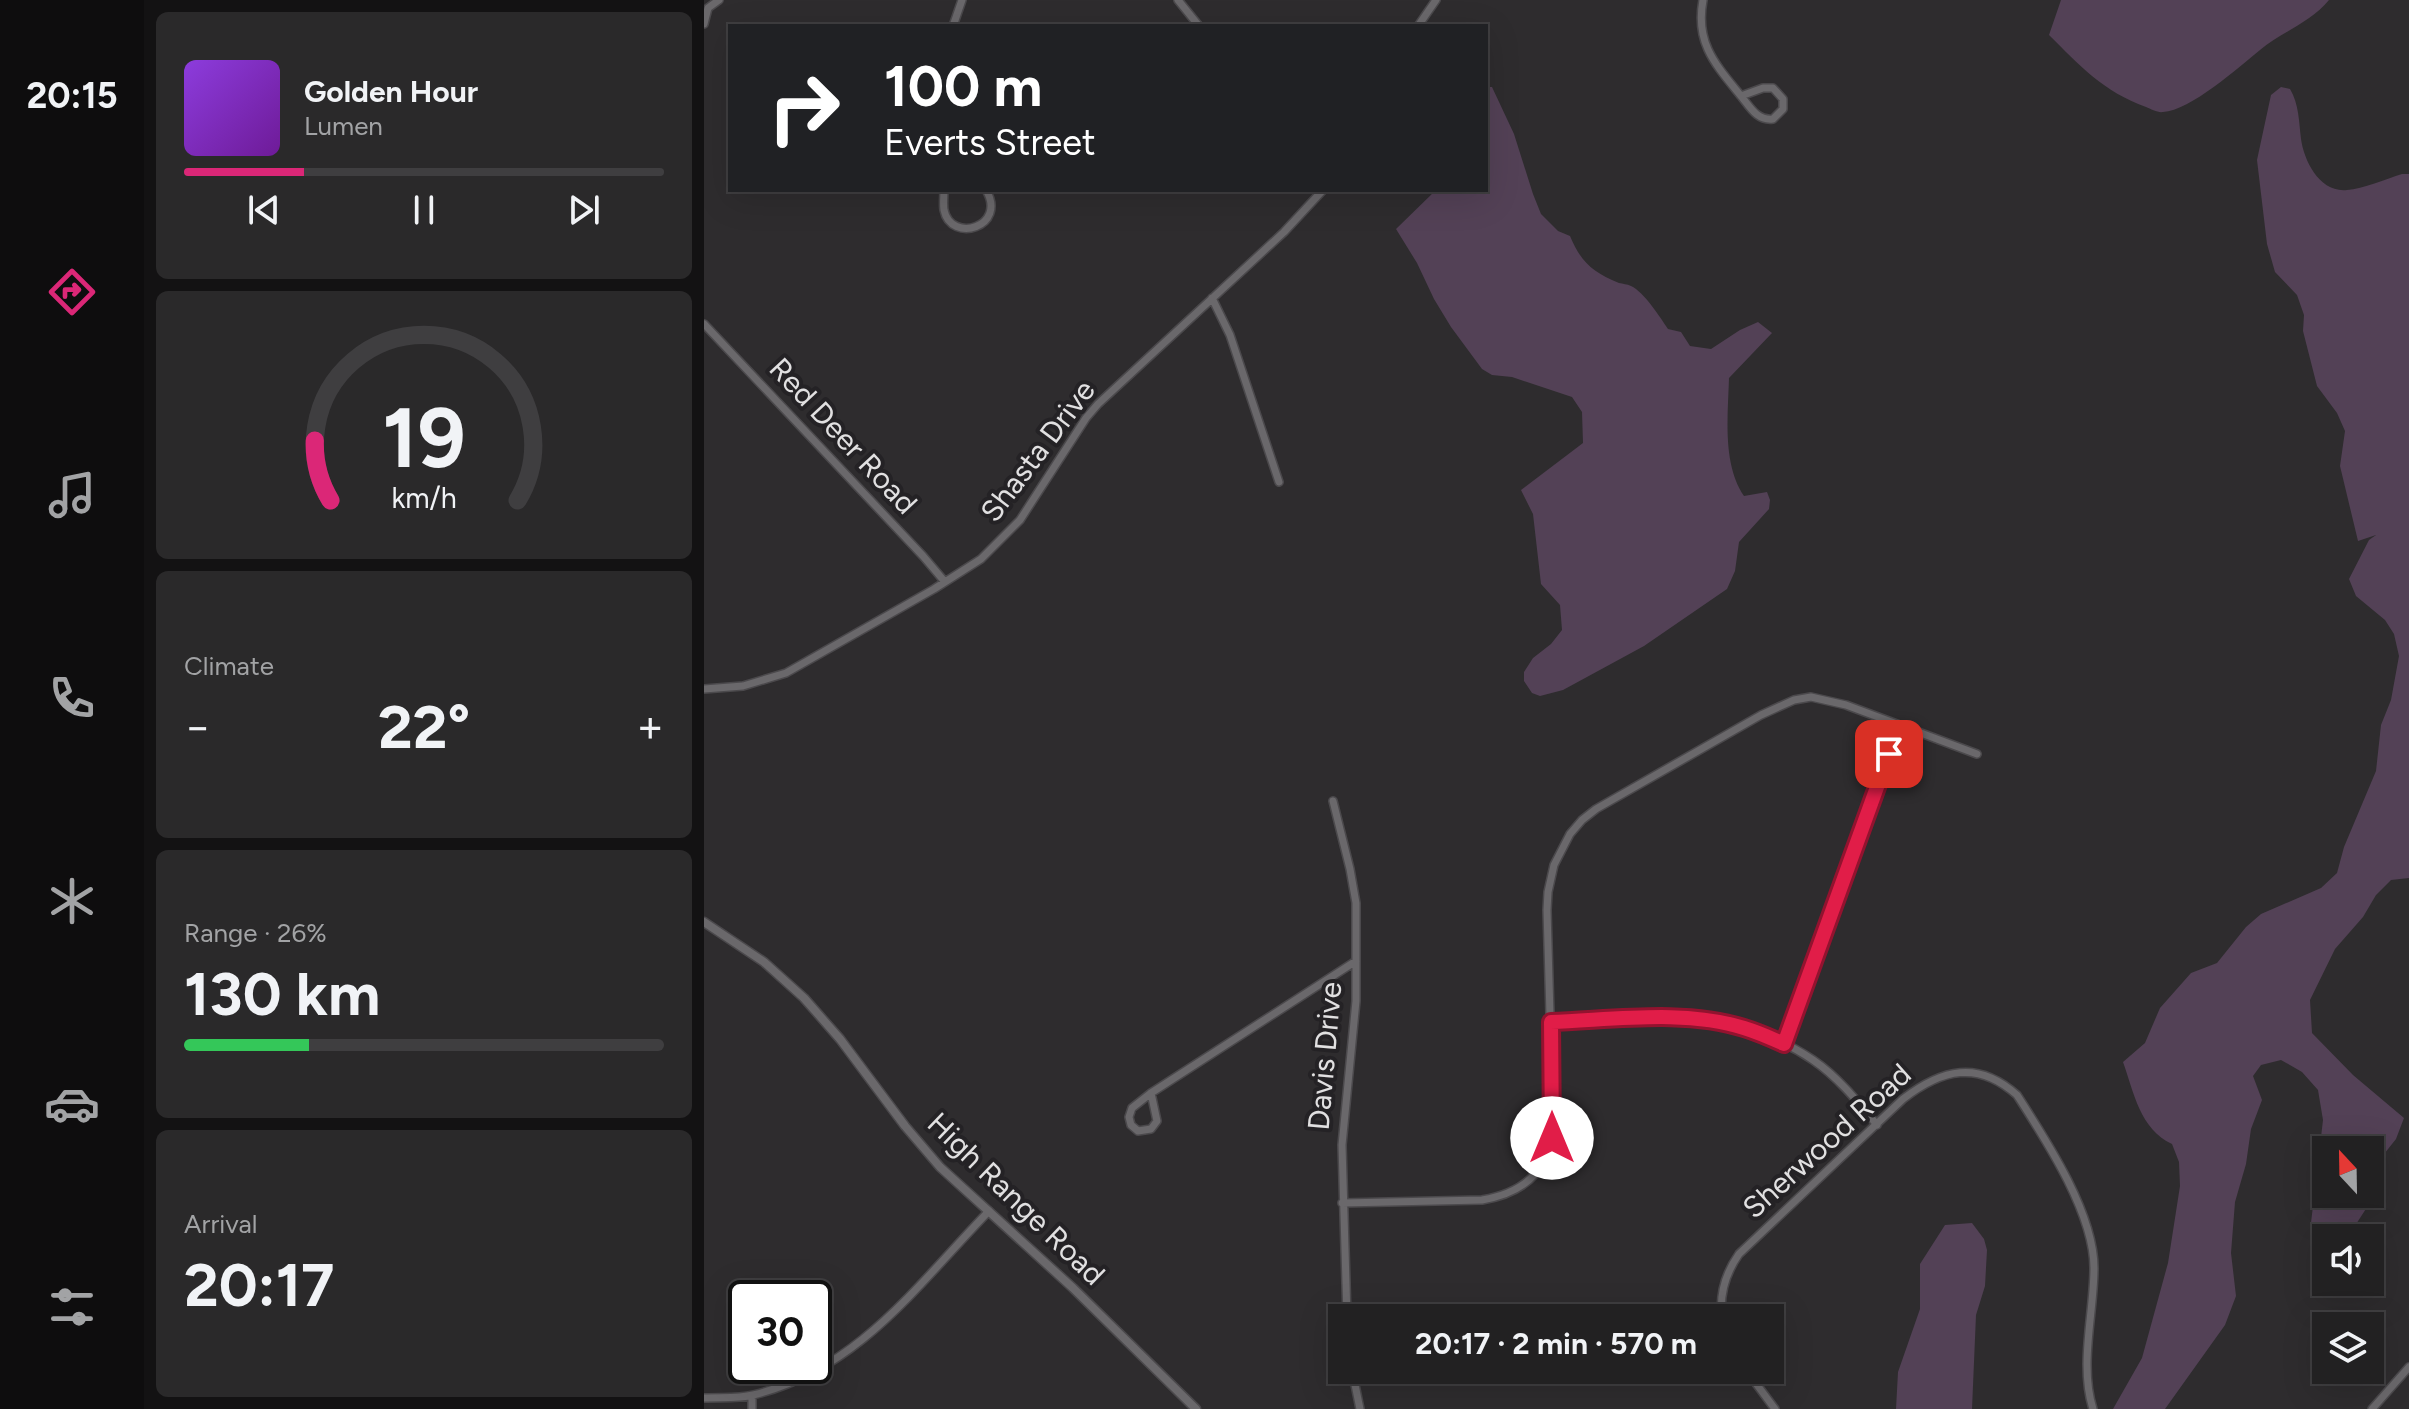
<!DOCTYPE html>
<html lang="en">
<head>
<meta charset="utf-8">
<style>
	body { margin:0; font-family:Figtree,sans-serif; background:#2a292a; color:#f1f3f6; height:100vh; display:flex; flex-direction:column; font-size:30px; white-space:nowrap }
	* { box-sizing:border-box; margin:0 }
	p { font-size:26px; color:#a2a3a5 }
	.icon { flex:none; width:44px; height:44px; fill:none; stroke:currentColor; stroke-width:2; stroke-linecap:round; stroke-linejoin:round }
	.map { position:relative; flex:1; overflow:hidden }
	.panel { display:flex; flex-direction:column; gap:12px; padding:12px; background:#131213; width:560px }
	.panel>* { flex:none }
	.banner { position:absolute; left:24px; top:24px; width:760px; height:168px; border-radius:0px; box-shadow:0 8px 32px #0002,0 0 0 2px #3f3e40; background:#202124; color:#fff; overflow:hidden }
	.needle { width:52px; rotate:338deg }
	.buttons { position:absolute; left:1608px; top:1136px; display:grid; gap:16px }
	.buttons a { display:grid; place-items:center; width:72px; height:72px; border-radius:0px; background:#222122; box-shadow:0 8px 32px #0002,0 0 0 2px #3f3e40; font-size:40px }
	.speed { position:absolute; left:24px; top:1280px; display:flex; gap:16px; font-size:40px; font-weight:700; text-align:center }
	.speed>* { display:grid; place-content:center; width:104px; height:104px; border-radius:50%; background:#222122; box-shadow:0 8px 32px #0002,0 0 0 2px #3f3e40; line-height:1 }
	.speed .limit { border:4px solid #111; border-radius:12px; background:#fff; color:#111 }
	.pin { position:absolute; display:grid; place-items:center; width:68px; height:68px; color:#fff; margin:-34px; border-radius:16px; box-shadow:0 4px 12px #0006 }
	.me { position:absolute; width:88px; margin:-44px; rotate:0deg; stroke-linejoin:round; filter:drop-shadow(0 0 6px #0008) }
	.turn { display:flex; align-items:center; gap:28px; height:168px; padding:0 24px; font-size:36px }
	.turn .icon { width:104px; height:104px; stroke-width:2.5 }
	.turn b { display:block; font-size:56px; line-height:68px }
	.big { font-size:60px; font-weight:700; line-height:1.1 }
	.panel .card { flex:1; display:flex; flex-direction:column; justify-content:center; gap:12px; min-width:0; padding:0 28px; border-radius:12px; background:#2a292a }
	.panel .dial { align-items:center; gap:0 }
	.dial svg { height:208px; overflow:visible; fill:none; stroke:#3f3e40; stroke-width:7; stroke-linecap:round; text-anchor:middle }
	.dial text { fill:#f1f3f6; stroke:none }
	.song { display:flex; align-items:center; gap:24px }
	.cover { width:96px; height:96px; border-radius:12px; background:linear-gradient(135deg,hsl(270 70% 55%),hsl(280 70% 35%)) }
	.played { height:8px; border-radius:4px; background:linear-gradient(90deg,#db2777 25%,#3f3e40 25%) }
	.keys { display:flex; justify-content:space-around; direction:ltr }
	.heat { display:flex; justify-content:space-between; align-items:center; font-size:44px; direction:ltr }
	.charge { height:12px; border-radius:6px; background:linear-gradient(90deg,#34c759 26%,#3f3e40 0) }
	.trip { position:absolute; left:624px; top:1304px; width:456px; height:80px; border-radius:0px; background:#222122; box-shadow:0 8px 32px #0002,0 0 0 2px #3f3e40; font-weight:700; line-height:80px; text-align:center }
	main { display:flex; flex:1; min-height:0 }
	.menu { display:flex; flex-direction:column; width:144px; justify-content:space-around; align-items:center; background:#0e0d0e; color:#a2a3a5 }
	.menu .icon { width:56px; height:56px }
	.menu .on { color:#db2777 }
	.menu b { font-size:36px; color:#f1f3f6 }
	.map>svg:first-child { display:block }
</style>
</head>
<body>
<main>
<nav class="menu">
<b>20:15</b>
<svg class="icon on" aria-label="directions" viewBox="0 0 24 24"><path d="M12 3l9 9-9 9-9-9zM9 14v-3h6M13 9l2 2-2 2"/></svg>
<svg class="icon" aria-label="music" viewBox="0 0 24 24"><path d="M9 18V5l10-2v13"/><circle cx="6" cy="18" r="3"/><circle cx="16" cy="16" r="3"/></svg>
<svg class="icon" aria-label="phone" viewBox="0 0 24 24"><path d="M5 4h4l2 5-3 2q2 4 5 5l2-3 5 2v4C11 20 4 13 5 4z"/></svg>
<svg class="icon" aria-label="climate" viewBox="0 0 24 24"><path d="M12 3v18M4 7l16 10M4 17L20 7"/></svg>
<svg class="icon" aria-label="car" viewBox="0 0 24 24"><path d="M5 17H2v-5l4-1 3-4h7l3 4 3 1v5h-3M9 17h6M6 11h13"/><circle cx="7" cy="17" r="2"/><circle cx="17" cy="17" r="2"/></svg>
<svg class="icon" aria-label="filters" viewBox="0 0 24 24"><path d="M4 7h16M4 17h16"/><circle cx="9" cy="7" r="2"/><circle cx="15" cy="17" r="2"/></svg>
</nav>
<section class="panel">
<div class="card">
<div class="song"><i class="cover"></i><div><b>Golden Hour</b><p>Lumen</p></div></div>
<div class="played"></div>
<div class="keys"><svg class="icon" aria-label="previous" viewBox="0 0 24 24"><path d="M18 5L8 12l10 7zM5 5v14"/></svg><svg class="icon" aria-label="pause" viewBox="0 0 24 24"><path d="M8 5v14M16 5v14"/></svg><svg class="icon" aria-label="next" viewBox="0 0 24 24"><path d="M6 5l10 7-10 7zM19 5v14"/></svg></div>
</div>
<div class="card dial"><svg viewBox="0 0 100 80">
<path d="M14 69A42 42 0 1 1 86 69"/>
<path d="M14 69A42 42 0 0 1 8 46" stroke="#db2777"/>
<text x="50" y="56" font-size="32" font-weight="700">19</text>
<text x="50" y="72" font-size="11">km/h</text>
</svg></div>
<div class="card"><p>Climate</p>
<div class="heat"><a>−</a><b class="big">22°</b><a>+</a></div>
</div>
<div class="card"><p>Range · 26%</p><b class="big">130 km</b><div class="charge"></div></div>
<div class="card"><p>Arrival</p><b class="big">20:17</b></div>
</section>
<div class="map">
<svg width="1705" height="1409" viewBox="0 0 1705 1409">
	<rect width="100%" height="100%" fill="#2e2c2e"/>
	<path fill="#534156" fill-rule="evenodd" d="M1357,0H1625C1607,22 1578,32 1556,50C1535,67 1486,111 1459,112C1454,113 1447,109 1442,107C1400,92 1375,65 1345,35Z
		M782,87H788L810,134L829,194L837,214L854,231L866,236C877,262 888,272 915,283C919,284 923,284 927,286C940,292 956,317 964,329L977,332L986,346L1007,349L1036,330L1054,322L1068,333L1025,378C1024,415 1018,464 1040,496L1063,492L1066,500L1065,509L1035,542L1031,571L1023,589L940,646L859,690L836,696L828,693L820,681V672L829,658L847,644L858,630L856,605L837,584L829,514L817,490L879,443L878,412L868,397L808,377L788,375L778,369L747,327L730,299L713,263L692,229L732,190H782Z
		M1577,87L1586,89C1595,104 1595,122 1597,139C1600,161 1616,193 1643,190C1659,189 1682,179 1698,174H1705V878L1687,880L1672,895L1659,917L1631,949L1606,1000L1608,1033L1649,1075L1700,1118L1692,1139L1669,1168L1671,1195L1643,1238H1622V1255L1607,1250V1223L1619,1120L1614,1090L1598,1072L1577,1060L1557,1065L1549,1076L1558,1100L1547,1129L1542,1164L1531,1202L1527,1253L1532,1296L1521,1325L1461,1409H1409L1438,1358L1464,1263L1476,1186L1475,1162L1468,1144C1436,1129 1430,1093 1419,1062L1441,1043L1456,1008L1487,973L1513,963L1542,927L1557,914L1617,888L1633,873L1640,847L1672,771L1677,725L1687,700L1695,656L1690,634L1681,620L1652,596L1645,579L1665,540L1672,535L1654,541L1636,466L1641,431L1633,413L1613,386L1599,331L1600,315L1593,295L1571,272L1563,244L1553,160L1567,95ZM1622,1150H1666V1194H1622Z
		M1268,1223L1280,1239L1283,1250L1281,1286L1272,1315L1268,1409H1192L1194,1372L1216,1309V1264L1241,1225Z"/>
	<g fill="none" stroke-linecap="round" stroke-linejoin="round">
		<defs>
			<path id="minor" d="M474,0L495,26
				M999,0C991,43 1011,64 1037,96C1046,107 1053,121 1069,119L1079,109V99L1069,88H1059L1037,96
				M0,24L4,8L15,0
				M249,26L258,0
				M714,26L732,0
				M240,190C240,196 239,204 240,210C247,244 304,227 282,190
				M508,298L526,335L575,482
				M0,324L219,556L241,582
				M0,689L39,686L82,673L230,589L277,559L316,520L382,418L394,404L580,232L619,190
				M629,801L646,869L652,903V1001L638,1145L643,1318
				M847,1022C937,1019 1030,1006 1109,1060C1134,1077 1154,1102 1173,1125
				M1080,1044L1196,725
				M447,1093L453,1121L447,1129L434,1131L427,1125L425,1117L428,1108L447,1093L652,961
				M638,1203L778,1200C825,1192 847,1167 849,1120L843,910L844,892L850,865L866,834L878,820L892,809L1057,715L1090,700L1107,697L1142,705L1273,754
				M1018,1318C1015,1294 1021,1274 1035,1254L1199,1099C1238,1069 1274,1060 1313,1095C1342,1140 1390,1213 1390,1268C1390,1313 1375,1365 1389,1409
				M648,1370L656,1409
				M1042,1370L1071,1409
				M0,1398C16,1397 34,1399 49,1395C154,1370 214,1284 285,1211
				M48,1409V1396
				M1668,1409L1705,1367"/>
			<path id="tertiary" d="M0,922L60,962L100,998L136,1039L201,1126L236,1167L369,1288L492,1409"/>
		</defs>
		<use href="#minor" stroke="#4b494c" stroke-width="10"/>
		<use href="#tertiary" stroke="#4b494c" stroke-width="11"/>
		<use href="#minor" stroke="#6a686b" stroke-width="7"/>
		<use href="#tertiary" stroke="#6a686b" stroke-width="8"/>
	</g>
	<g fill="none" stroke-linecap="round" stroke-linejoin="round">
		<defs>
			<path id="route" d="M848,1138L847,1022C908,1020 981,1009 1040,1028C1053,1032 1067,1038 1080,1044L1185,754"/>
		</defs>
		<use href="#route" stroke="#92132f" stroke-width="20"/>
		<use href="#route" stroke="#e11d48" stroke-width="14"/>
	</g>
	<g text-anchor="middle" stroke-width="8" stroke-linejoin="round" paint-order="stroke">
		<g font-size="30" fill="#e1e0e1" stroke="#242225">
			<text transform="translate(139 436) rotate(47)" y="10">Red Deer Road</text>
			<text transform="translate(334 451) rotate(-53)" y="10">Shasta Drive</text>
			<text transform="translate(621 1056) rotate(-85)" y="10">Davis Drive</text>
			<text transform="translate(1123 1141) rotate(-42)" y="10">Sherwood Road</text>
			<text transform="translate(312 1199) rotate(44)" y="10">High Range Road</text>
		</g>
	</g>
</svg>
<div class="buttons">
<a><svg class="needle" viewBox="-14 -14 28 28"><path d="M0-13l5 13h-10z" fill="#e53935"/><path d="M0 13l5-13h-10z" fill="#a2a3a5"/></svg></a>
<a><svg class="icon" aria-label="sound" viewBox="0 0 24 24"><path d="M4 9h4l5-4v14l-5-4H4zM17 9q2 3 0 6"/></svg></a>
<a><svg class="icon" aria-label="layers" viewBox="0 0 24 24"><path d="M12 4l9 5-9 5-9-5zM3 14l9 5 9-5"/></svg></a>
</div>
<div class="speed"><div class="limit">30</div></div>
<div class="pin" style="left:1185px;top:754px;background:#d93025"><svg class="icon" aria-label="arrive" viewBox="0 0 24 24"><path d="M6 21V4h12l-3 4 3 4H6"/></svg></div>
<svg class="me" style="left:848px;top:1138px" viewBox="-20 -20 40 40"><circle r="19" fill="#fff"/><path d="M0-13L10 11 0 6-10 11z" fill="#e11d48"/></svg>
<div class="trip">20:17 · 2 min · 570 m</div>
<div class="banner">
<div class="turn"><svg class="icon" aria-label="right" viewBox="0 0 24 24"><path d="M7 20v-9h11M14 6l5 5-5 5"/></svg><div><b>100 m</b>Everts Street</div></div>
</div>
</div>
</main>
</body>
</html>
